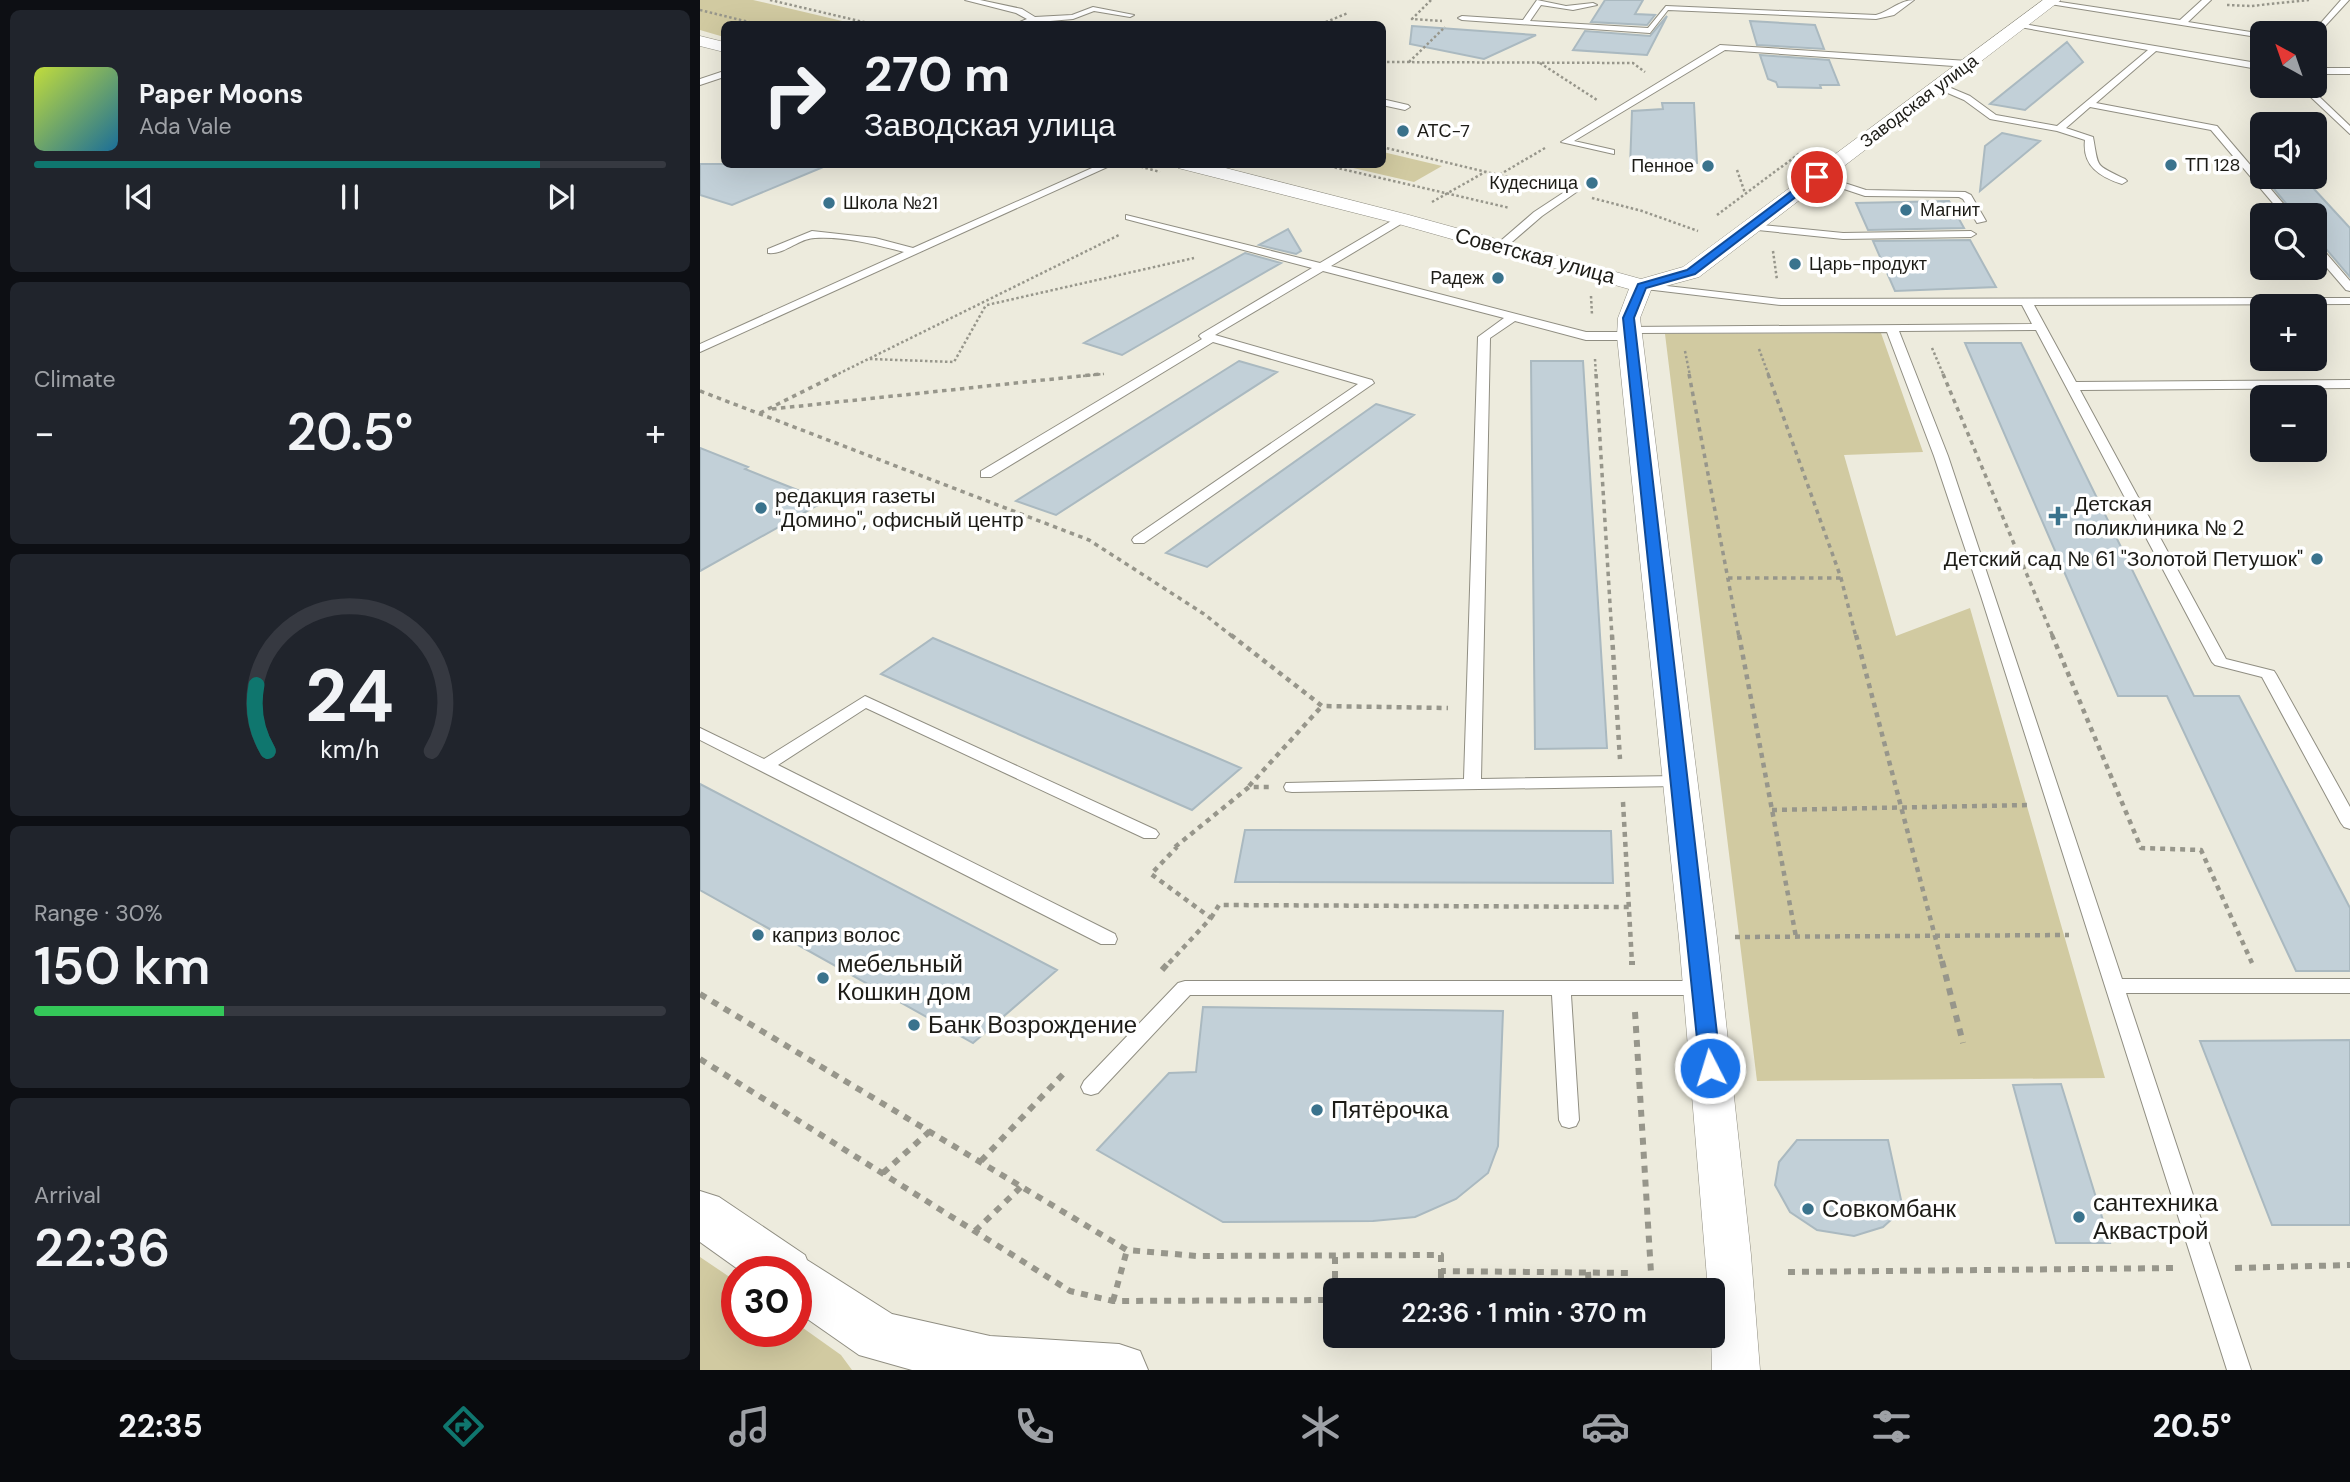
<!DOCTYPE html>
<html lang="en">
<head>
<meta charset="utf-8">
<style>
	body { margin:0; font-family:"DM Sans",sans-serif; background:#20242c; color:#f1f3f6; height:100vh; display:flex; flex-direction:column; font-size:26px; white-space:nowrap }
	* { box-sizing:border-box; margin:0 }
	p { font-size:23px; color:#9ea1a6 }
	.icon { flex:none; width:38px; height:38px; fill:none; stroke:currentColor; stroke-width:2; stroke-linecap:round; stroke-linejoin:round }
	.map { position:relative; flex:1; overflow:hidden }
	.side { display:flex; flex-direction:column; gap:10px; padding:10px; background:#0d0f14; width:700px }
	.side>* { flex:none }
	.hud { position:absolute; left:21px; top:21px; width:665px; height:147px; border-radius:10px; box-shadow:0 7px 28px #0002; background:#171b24; color:#f1f3f6; overflow:hidden }
	.needle { width:46px; rotate:320deg }
	.controls { position:absolute; left:1550px; top:21px; display:grid; gap:14px }
	.controls a { display:grid; place-items:center; width:77px; height:77px; border-radius:10px; background:#171b24; box-shadow:0 7px 28px #0002; font-size:35px }
	.speed { position:absolute; left:21px; top:1256px; display:flex; gap:14px; font-size:35px; font-weight:700; text-align:center }
	.speed>* { display:grid; place-content:center; width:91px; height:91px; border-radius:50%; background:#171b24; box-shadow:0 7px 28px #0002; line-height:1 }
	.speed .limit { border:10px solid #d22; background:#fff; color:#111 }
	.pin { position:absolute; display:grid; place-items:center; width:60px; height:60px; color:#fff; margin:-30px; border:4px solid #fff; border-radius:50%; box-shadow:0 2px 7px #0007 }
	.me { position:absolute; width:77px; margin:-38px; rotate:355deg; stroke-linejoin:round; filter:drop-shadow(0 0 5px #0008) }
	.turn { display:flex; align-items:center; gap:24px; height:147px; padding:0 28px; font-size:32px }
	.turn .icon { width:91px; height:91px; stroke-width:2.5 }
	.turn b { display:block; font-size:49px; line-height:60px }
	.big { font-size:52px; font-weight:600; line-height:1.1 }
	.side .widget { flex:1; display:flex; flex-direction:column; justify-content:center; gap:10px; min-width:0; padding:0 24px; border-radius:10px; background:#20242c }
	.side .dial { align-items:center; gap:0 }
	.dial svg { height:182px; overflow:visible; fill:none; stroke:#363941; stroke-width:7; stroke-linecap:round; text-anchor:middle }
	.dial text { fill:#f1f3f6; stroke:none }
	.song { display:flex; align-items:center; gap:21px }
	.cover { width:84px; height:84px; border-radius:10px; background:linear-gradient(135deg,hsl(70 70% 55%),hsl(200 70% 35%)) }
	.played { height:7px; border-radius:4px; background:linear-gradient(90deg,#0f766e 80%,#363941 80%) }
	.keys { display:flex; justify-content:space-around; direction:ltr }
	.heat { display:flex; justify-content:space-between; align-items:center; font-size:38px; direction:ltr }
	.charge { height:10px; border-radius:5px; background:linear-gradient(90deg,#34c759 30%,#363941 0) }
	.trip { position:absolute; left:623px; top:1278px; width:402px; height:70px; border-radius:10px; background:#171b24; box-shadow:0 7px 28px #0002; font-weight:600; line-height:70px; text-align:center }
	.menu { display:flex; height:112px; justify-content:space-around; align-items:center; background:#090b0e; color:#9ea1a6 }
	.menu .icon { width:49px; height:49px }
	.menu .on { color:#0f766e }
	.menu b { font-size:32px; color:#f1f3f6 }
	main { display:flex; flex:1; min-height:0 }
	.map>svg:first-child { display:block }
</style>
</head>
<body>
<main>
<section class="side">
<div class="widget">
<div class="song"><i class="cover"></i><div><b>Paper Moons</b><p>Ada Vale</p></div></div>
<div class="played"></div>
<div class="keys"><svg class="icon" aria-label="previous" viewBox="0 0 24 24"><path d="M18 5L8 12l10 7zM5 5v14"/></svg><svg class="icon" aria-label="pause" viewBox="0 0 24 24"><path d="M8 5v14M16 5v14"/></svg><svg class="icon" aria-label="next" viewBox="0 0 24 24"><path d="M6 5l10 7-10 7zM19 5v14"/></svg></div>
</div>
<div class="widget"><p>Climate</p>
<div class="heat"><a>−</a><b class="big">20.5°</b><a>+</a></div>
</div>
<div class="widget dial"><svg viewBox="0 0 100 80">
<path d="M14 69A42 42 0 1 1 86 69"/>
<path d="M14 69A42 42 0 0 1 9 40" stroke="#0f766e"/>
<text x="50" y="56" font-size="32" font-weight="700">24</text>
<text x="50" y="72" font-size="11">km/h</text>
</svg></div>
<div class="widget"><p>Range · 30%</p><b class="big">150 km</b><div class="charge"></div></div>
<div class="widget"><p>Arrival</p><b class="big">22:36</b></div>
</section>
<div class="map">
<svg width="1650" height="1370" viewBox="0 0 1650 1370">
	<rect width="100%" height="100%" fill="#edebdd"/>
	<path fill="#d1caa1" d="M0,0H53L155,24H24V37L0,30Z
		M683,152L742,166L714,182L640,165L682,164Z
		M1181,333L1223,452L1144,455L1196,636L1270,608L1405,1078L1057,1081L965,334Z
		M0,1257L37,1282V1332H96V1323L141,1355L152,1370H0Z"/>
	<path fill="#c2d0d8" stroke="#aab9c0" stroke-width="2" d="M905,0H943L935,14L955,15L947,25L891,22Z
		M967,16L947,55L873,50L885,31L950,36Z
		M1050,21L1115,25L1124,49L1057,45Z
		M712,26L836,35L784,59L710,44Z
		M1367,42L1383,62L1325,110L1290,104Z
		M1060,55L1129,60L1139,85H1120L1121,88L1078,87L1076,82L1068,79Z
		M962,103H994L997,163L976,162V166H965V169L930,168L932,111L963,109Z
		M1302,133L1340,141L1280,191L1285,146Z
		M0,164H128V165L32,205L0,195Z
		M1564,177H1603L1650,228V277L1621,243L1615,242V207H1589Z
		M1249,201L1264,228L1168,230L1156,203Z
		M588,229L601,251L596,254L559,245Z
		M1270,240L1296,287L1195,291L1173,241Z
		M545,253L581,263L422,355L384,343Z
		M1265,343H1321L1494,696H1539L1650,908V971H1596L1467,696H1418Z
		M539,361L577,372L356,515L316,501Z
		M831,361H883L907,748L835,749Z
		M676,404L714,415L507,567L466,553Z
		M0,448L48,467L45,469L125,501L0,571Z
		M233,638L506,753L541,768L492,810L181,674Z
		M0,784L357,970L273,1043L0,890Z
		M545,830L911,831L913,883L535,882Z
		M503,1007L803,1011L798,1146L788,1173L756,1199L715,1217L673,1221L523,1222L397,1150L469,1073L496,1072Z
		M1650,1040V1225H1572L1500,1041Z
		M1361,1084L1410,1243H1356L1313,1085Z
		M1097,1140H1188L1203,1209L1183,1227L1154,1236L1117,1230L1090,1212L1075,1185L1079,1162Z"/>
	<g fill="none" stroke-linecap="round" stroke-linejoin="round">
		<defs>
			<path id="lane" d="M265,0H280L322,9L335,17L372,15L393,7L434,15L430,17L394,11L373,19L315,24L327,19L316,13Z
				M837,0L866,6L893,3L897,5L873,10L841,5L830,21L948,28L966,6L1176,15C1190,11 1200,0 1214,0L1194,15L1176,19L968,10L950,33L762,20L758,18L762,16L823,20Z
				M1347,0L1480,20L1502,0H1511L1488,22L1563,34V38L1350,4Z
				M1641,0H1649L1615,37V33H1612Z
				M1317,23L1563,64V70L1456,51L1396,103L1517,126L1593,215H1583L1511,130L1390,107L1366,128L1393,137C1399,169 1394,164 1425,179L1427,181L1422,184C1400,177 1382,166 1385,140L1357,131L1290,119L1264,100L1236,88V84L1239,83L1270,96L1296,115L1357,126L1448,50L1320,27Z
				M1020,45L1268,61L1272,64L1268,67L1025,50L874,141L914,150V154L861,142Z
				M1615,68H1650V74H1615Z
				M24,71V77L0,85V79Z
				M1599,86H1608L1650,126V134Z
				M682,99L708,105L710,107L705,110L682,105Z
				M401,164H414L0,352V344L204,252C177,245 144,236 115,238C99,238 85,255 68,253V249L112,231L175,238L213,248Z
				M1117,174L1166,190L1265,192L1271,195L1286,221L1277,223L1263,199L1259,197L1165,196L1114,179L1112,177Z
				M869,189L878,191L842,216L805,248H797V244L834,212Z
				M426,215L620,263L698,217H706V221L631,266L886,332H924L922,330L928,327L1332,324L1322,305H1081L937,288L935,286L941,283L1081,299L1650,298V304L1334,305L1376,382L1650,380V388L1380,390L1526,659L1574,671L1576,674L1650,807V829L1644,827L1641,823L1562,677L1515,665L1512,662L1336,330L1199,331L1248,456L1422,979H1650V993H1426L1551,1370H1527L1281,596L1234,456L1187,332L933,333L935,336L929,340H886L815,321L790,338L781,779L978,776L986,781L978,786L592,792L586,791L584,787L586,783L764,779L778,337L804,318L623,271L515,335L672,380L674,383L444,543H434L432,540L434,537L658,384L513,342L291,477H281V471L502,339L499,336L501,334L612,268L426,219Z
				M1052,224L1143,233L1271,231L1276,234L1271,237L1143,239L1048,229L1047,227Z
				M1615,244L1619,245L1650,281V291L1646,290L1615,254Z
				M165,696L456,830L459,834L456,838H444L166,708L78,765L415,934L417,939L415,944H401L0,740V728L64,759Z
				M485,981H1003L1010,983L1013,988L1010,993L1003,995H871L879,1120L876,1126L869,1128L862,1126L859,1120L852,995H490L398,1093L391,1095L384,1093L381,1087L384,1081L478,983Z"/>
			<path id="street" d="M1343,0H1361L999,277L951,290L940,318L1017,938L1051,1255L1060,1370H1012L1011,1335H1013V1290H1008L979,938L917,336L918,318L929,289L695,223L478,168L476,164H510L709,215L941,279L983,267Z
				M0,36L24,42V52L0,46Z"/>
			<path id="primary" d="M0,1191L19,1197L105,1255L107,1260L192,1314L290,1336L419,1344L440,1351L448,1370H212L159,1355L96,1311V1272H42L0,1242Z"/>
		</defs>
		<use href="#lane" stroke="#908e82" stroke-width="2"/>
		<use href="#street" stroke="#908e82" stroke-width="1"/>
		<use href="#primary" stroke="#908e82" stroke-width="2"/>
		<path stroke="#97968b" stroke-width="2.5" stroke-dasharray="2.5 2.5" stroke-linecap="butt" d="M70,0L172,24
			M731,0L712,19L742,21
			M1527,5L1551,6L1609,0
			M0,10L57,24
			M621,24L648,13
			M682,62L933,63L945,72
			M709,62L745,27
			M840,63L897,100
			M682,147L799,175
			M845,148L799,175L845,184
			M431,164L460,172
			M620,164L810,208
			M1037,170L1045,193
			M892,198L942,211L998,231
			M732,202L785,172
			M1017,215L1100,153
			M1073,251L1077,280
			M891,296L892,315
			M287,305L494,258
			M1232,348L1244,376
			M1059,349L1069,376
			M985,351L990,376
			M170,359L254,362L286,305
			M895,359L896,376
			M134,376L419,235
			M383,376L404,374"/>
		<path stroke="#97968b" stroke-width="3.5" stroke-dasharray="4.5 4.5" stroke-linecap="butt" d="M896,374L912,637
			M989,374L1039,637
			M1068,374L1141,578L1156,637
			M1243,374L1353,637
			M0,391L389,540L504,614L533,637
			M72,409L400,374
			M60,413L138,374
			M1028,578H1141"/>
		<path stroke="#97968b" stroke-width="4.5" stroke-dasharray="5 5" stroke-linecap="butt" d="M531,635L622,706L748,708
			M912,635L920,759
			M1039,635L1096,937
			M1156,635L1242,963
			M1352,635L1441,848L1501,850L1552,963
			M549,786L622,706
			M923,802L932,963
			M1072,810L1330,805
			M475,847L549,787H570
			M511,918L519,905L929,907
			M1035,937L1369,935
			M469,963L511,918L451,874L477,847"/>
		<path stroke="#97968b" stroke-width="6" stroke-dasharray="7 7" stroke-linecap="butt" d="M932,961V965
			M1242,961L1263,1043
			M462,970L470,961
			M0,994L427,1250L497,1256L741,1255V1271L930,1273
			M935,1012L951,1273
			M0,1059L370,1291L413,1301L635,1300
			M281,1161L367,1070
			M183,1173L230,1131
			M275,1231L322,1186
			M635,1257V1300
			M1535,1268L1650,1265
			M741,1271V1290
			M888,1272L889,1290
			M1088,1272L1478,1268
			M413,1301L427,1250"/>
		<use href="#lane" fill="#fff" fill-rule="evenodd"/>
		<use href="#street" fill="#fff" fill-rule="evenodd"/>
		<use href="#primary" fill="#fff" fill-rule="evenodd"/>
	</g>
	<path fill="#1a73e8" stroke="#114b97" stroke-width="2" d="M1113,175L1122,177L995,274L946,288L934,318L1021,1068L1018,1074L1010,1076L1003,1074L1000,1068L923,318L938,284L987,270Z"/>
	<g fill="#3a738d" stroke="#fff" stroke-width="2.5">
		<circle cx="703" cy="131" r="7"/>
		<circle cx="1471" cy="165" r="7"/>
		<circle cx="1008" cy="166" r="7"/>
		<circle cx="892" cy="183" r="7"/>
		<circle cx="129" cy="203" r="7"/>
		<circle cx="1206" cy="210" r="7"/>
		<circle cx="1095" cy="264" r="7"/>
		<circle cx="798" cy="278" r="7"/>
		<circle cx="61" cy="508" r="7"/>
		<path d="M1354.5 505.5h7v7h7v7h-7v7h-7v-7h-7v-7h7z"/>
		<circle cx="1617" cy="559" r="7"/>
		<circle cx="58" cy="935" r="7"/>
		<circle cx="123" cy="978" r="7"/>
		<circle cx="214" cy="1025" r="7"/>
		<circle cx="617" cy="1110" r="7"/>
		<circle cx="1108" cy="1209" r="7"/>
		<circle cx="1379" cy="1217" r="7"/>
	</g>
	<g text-anchor="middle" stroke-width="7" stroke-linejoin="round" paint-order="stroke">
		<g font-size="18" fill="#1d1c17" stroke="#fff">
			<text transform="translate(1219 101) rotate(-37)" y="6">Заводская улица</text>
		</g>
		<g font-size="18" fill="#1d1c17" stroke="#fff" text-anchor="start">
			<text x="717" y="137">АТС-7</text>
			<text x="1485" y="171">ТП 128</text>
			<text x="994" y="172" text-anchor="end">Пенное</text>
			<text x="878" y="189" text-anchor="end">Кудесница</text>
			<text x="143" y="209">Школа №21</text>
			<text x="1220" y="216">Магнит</text>
			<text x="1109" y="270">Царь-продукт</text>
			<text x="784" y="284" text-anchor="end">Радеж</text>
		</g>
		<g font-size="21" fill="#1d1c17" stroke="#fff">
			<text transform="translate(835 256) rotate(15)" y="7">Советская улица</text>
		</g>
		<g font-size="21" fill="#1d1c17" stroke="#fff" text-anchor="start">
			<text x="75" y="503">редакция газеты<tspan x="75" dy="24">"Домино", офисный центр</tspan></text>
			<text x="1374" y="511">Детская<tspan x="1374" dy="24">поликлиника № 2</tspan></text>
			<text x="1603" y="566" text-anchor="end">Детский сад № 61 "Золотой Петушок"</text>
			<text x="72" y="942">каприз волос</text>
		</g>
		<g font-size="24" fill="#1d1c17" stroke="#fff" text-anchor="start">
			<text x="137" y="972">мебельный<tspan x="137" dy="28">Кошкин дом</tspan></text>
			<text x="228" y="1033">Банк Возрождение</text>
			<text x="631" y="1118">Пятёрочка</text>
			<text x="1393" y="1211">сантехника<tspan x="1393" dy="28">Аквастрой</tspan></text>
			<text x="1122" y="1217">Совкомбанк</text>
		</g>
	</g>
</svg>
<div class="controls">
<a><svg class="needle" viewBox="-14 -14 28 28"><path d="M0-13l5 13h-10z" fill="#e53935"/><path d="M0 13l5-13h-10z" fill="#9ea1a6"/></svg></a>
<a><svg class="icon" aria-label="sound" viewBox="0 0 24 24"><path d="M4 9h4l5-4v14l-5-4H4zM17 9q2 3 0 6"/></svg></a>
<a><svg class="icon" aria-label="search" viewBox="0 0 24 24"><circle cx="10" cy="10" r="6"/><path d="M15 15l6 6"/></svg></a>
<a>+</a>
<a>−</a>
</div>
<div class="speed"><div class="limit">30</div></div>
<div class="pin" style="left:1117px;top:177px;background:#d93025"><svg class="icon" aria-label="arrive" viewBox="0 0 24 24"><path d="M6 21V4h12l-3 4 3 4H6"/></svg></div>
<svg class="me" style="left:1010px;top:1068px" viewBox="-20 -20 40 40"><circle r="17" fill="#1a73e8" stroke="#fff" stroke-width="3"/><path d="M0-11L8 9 0 5-8 9z" fill="#fff"/></svg>
<div class="trip">22:36 · 1 min · 370 m</div>
<div class="hud">
<div class="turn"><svg class="icon" aria-label="right" viewBox="0 0 24 24"><path d="M7 20v-9h11M14 6l5 5-5 5"/></svg><div><b>270 m</b>Заводская улица</div></div>
</div>
</div>
</main>
<nav class="menu">
<b>22:35</b>
<svg class="icon on" aria-label="directions" viewBox="0 0 24 24"><path d="M12 3l9 9-9 9-9-9zM9 14v-3h6M13 9l2 2-2 2"/></svg>
<svg class="icon" aria-label="music" viewBox="0 0 24 24"><path d="M9 18V5l10-2v13"/><circle cx="6" cy="18" r="3"/><circle cx="16" cy="16" r="3"/></svg>
<svg class="icon" aria-label="phone" viewBox="0 0 24 24"><path d="M5 4h4l2 5-3 2q2 4 5 5l2-3 5 2v4C11 20 4 13 5 4z"/></svg>
<svg class="icon" aria-label="climate" viewBox="0 0 24 24"><path d="M12 3v18M4 7l16 10M4 17L20 7"/></svg>
<svg class="icon" aria-label="car" viewBox="0 0 24 24"><path d="M5 17H2v-5l4-1 3-4h7l3 4 3 1v5h-3M9 17h6M6 11h13"/><circle cx="7" cy="17" r="2"/><circle cx="17" cy="17" r="2"/></svg>
<svg class="icon" aria-label="filters" viewBox="0 0 24 24"><path d="M4 7h16M4 17h16"/><circle cx="9" cy="7" r="2"/><circle cx="15" cy="17" r="2"/></svg>
<b>20.5°</b>
</nav>
</body>
</html>
